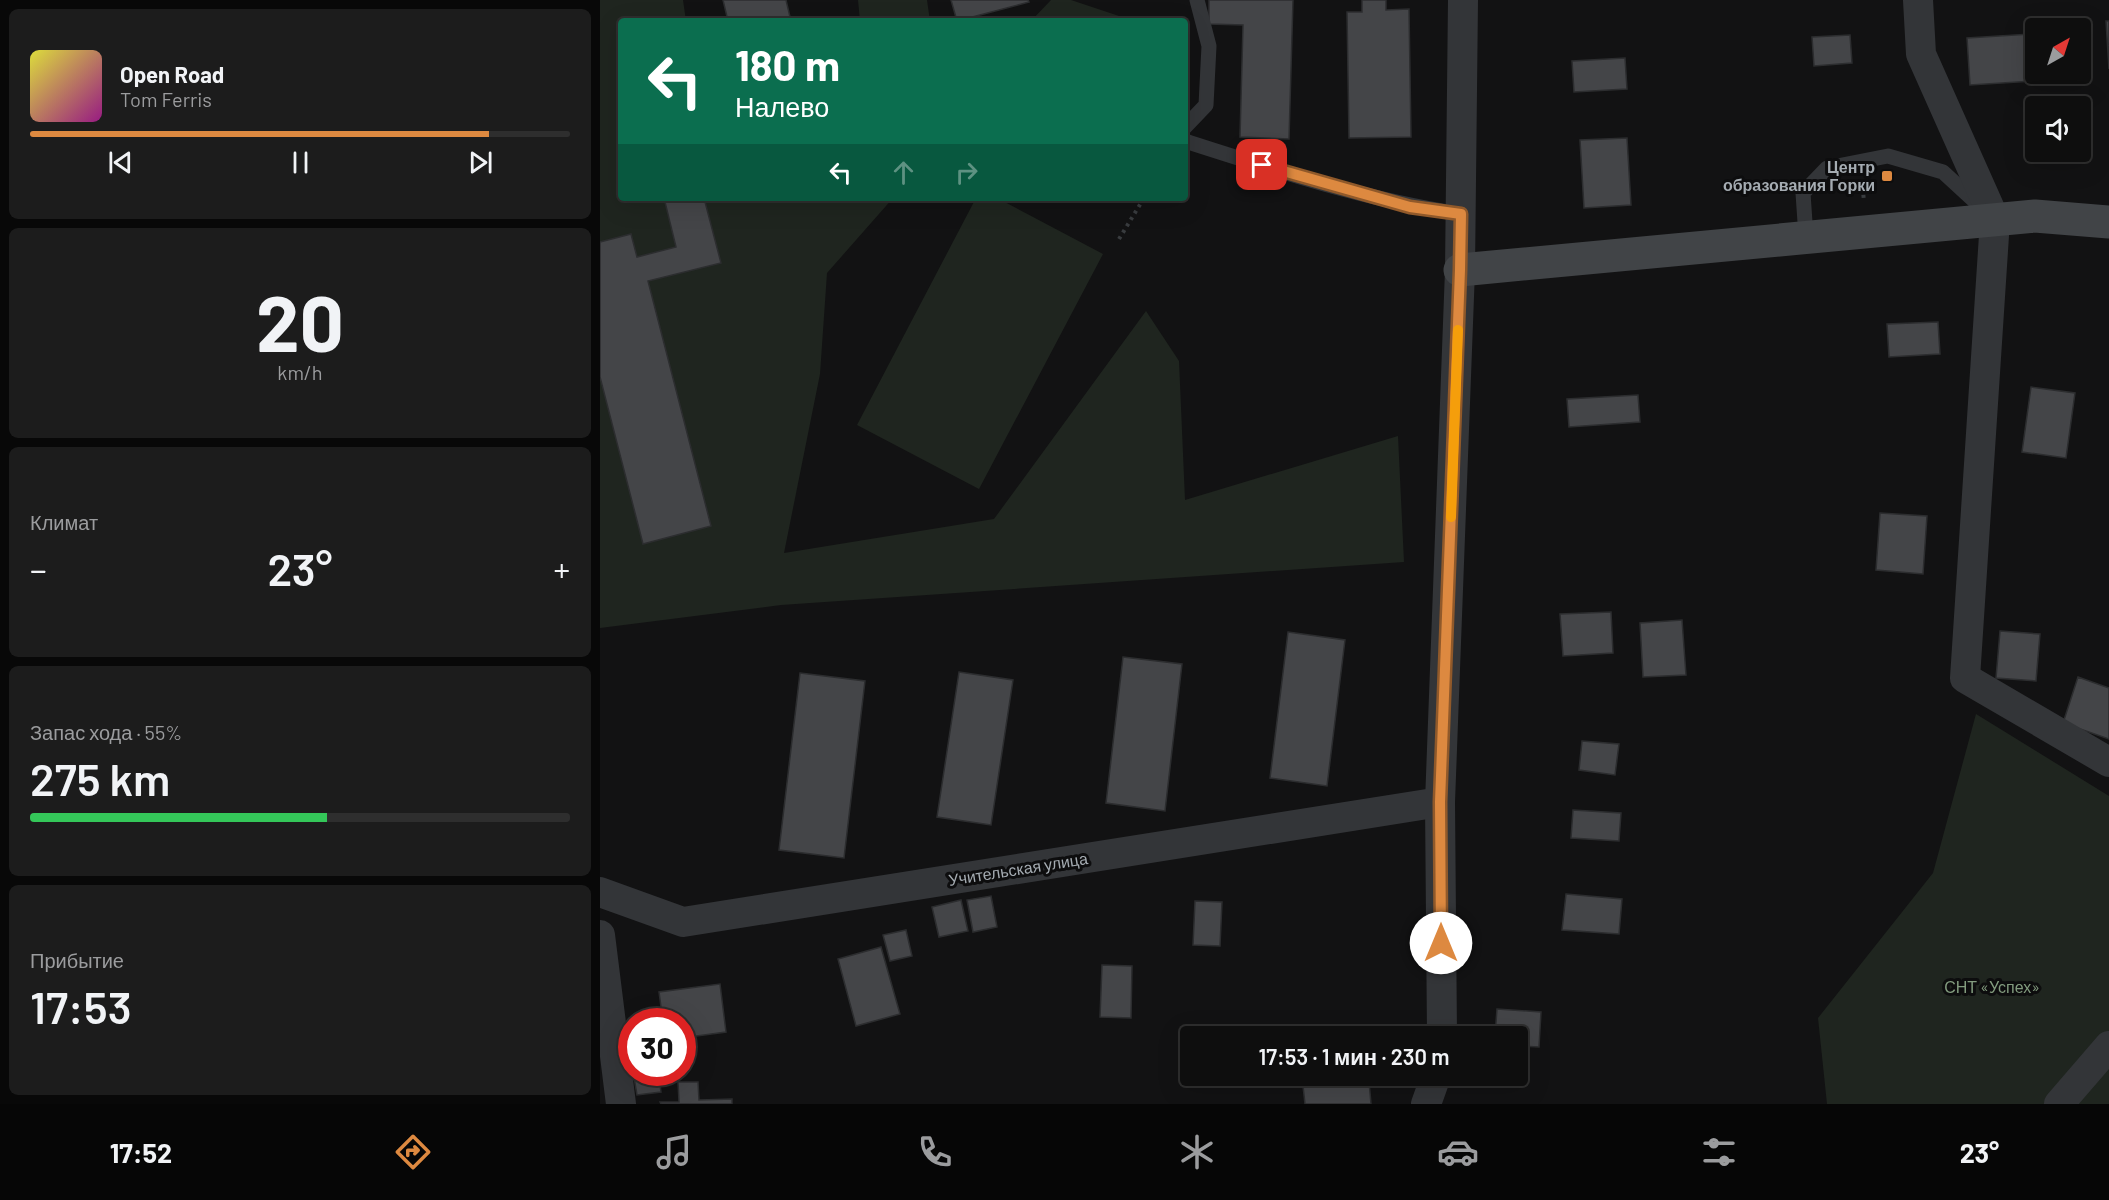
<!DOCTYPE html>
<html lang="ru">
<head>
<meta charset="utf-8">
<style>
	body { margin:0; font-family:Barlow,sans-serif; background:#1c1c1c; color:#f1f3f6; height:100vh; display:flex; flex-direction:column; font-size:22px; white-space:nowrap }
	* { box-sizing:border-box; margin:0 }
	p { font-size:20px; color:#9b9c9e }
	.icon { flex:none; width:33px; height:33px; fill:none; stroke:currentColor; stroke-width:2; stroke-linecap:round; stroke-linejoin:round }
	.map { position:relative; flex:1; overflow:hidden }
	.sheet { display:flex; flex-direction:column; gap:9px; padding:9px; background:#080808; width:600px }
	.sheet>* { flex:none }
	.hud { position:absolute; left:18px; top:18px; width:570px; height:183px; border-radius:6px; box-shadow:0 6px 24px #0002,0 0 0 2px #2e2e2e; background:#0b6e4f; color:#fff; overflow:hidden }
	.needle { width:39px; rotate:39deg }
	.buttons { position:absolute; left:1425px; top:18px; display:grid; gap:12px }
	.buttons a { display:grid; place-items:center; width:66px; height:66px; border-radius:6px; background:#0e0e0e; box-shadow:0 6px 24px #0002,0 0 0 2px #2e2e2e; font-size:30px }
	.speed { position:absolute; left:18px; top:1008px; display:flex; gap:12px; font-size:30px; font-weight:700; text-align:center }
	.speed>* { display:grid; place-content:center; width:78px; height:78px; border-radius:50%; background:#0e0e0e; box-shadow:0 6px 24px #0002,0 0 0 2px #2e2e2e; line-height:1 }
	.speed .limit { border:9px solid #d22; background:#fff; color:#111 }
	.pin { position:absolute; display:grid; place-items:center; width:51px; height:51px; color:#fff; margin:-26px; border-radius:12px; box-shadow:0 3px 9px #0006 }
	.me { position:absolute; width:66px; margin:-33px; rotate:0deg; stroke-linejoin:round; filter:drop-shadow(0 0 4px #0008) }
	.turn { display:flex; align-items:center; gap:21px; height:126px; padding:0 18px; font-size:27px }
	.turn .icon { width:78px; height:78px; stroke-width:2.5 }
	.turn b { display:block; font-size:42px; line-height:51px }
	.lanes { display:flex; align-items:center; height:57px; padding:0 18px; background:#0003; justify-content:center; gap:30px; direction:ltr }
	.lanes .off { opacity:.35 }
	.big { font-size:45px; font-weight:600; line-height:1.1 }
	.sheet .card { flex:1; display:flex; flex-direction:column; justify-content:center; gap:9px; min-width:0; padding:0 21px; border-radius:9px; background:#1c1c1c }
	.sheet .dial { align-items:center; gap:0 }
	.dial b { font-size:78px; line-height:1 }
	.song { display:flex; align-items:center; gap:18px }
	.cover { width:72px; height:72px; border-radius:9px; background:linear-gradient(135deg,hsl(60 70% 55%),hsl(310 70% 35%)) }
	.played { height:6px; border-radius:3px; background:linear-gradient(90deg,#dd8940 85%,#2e2e2e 85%) }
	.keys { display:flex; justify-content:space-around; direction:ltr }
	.heat { display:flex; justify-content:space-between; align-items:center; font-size:33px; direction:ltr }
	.charge { height:9px; border-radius:4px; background:linear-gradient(90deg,#34c759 55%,#2e2e2e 0) }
	.trip { position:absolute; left:580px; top:1026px; width:348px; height:60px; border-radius:6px; background:#0e0e0e; box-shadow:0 6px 24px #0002,0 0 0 2px #2e2e2e; font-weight:600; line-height:60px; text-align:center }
	.tab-bar { display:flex; height:96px; justify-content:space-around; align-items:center; background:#060606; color:#9b9c9e }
	.tab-bar .icon { width:42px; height:42px }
	.tab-bar .active { color:#dd8940 }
	.tab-bar b { font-size:27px; color:#f1f3f6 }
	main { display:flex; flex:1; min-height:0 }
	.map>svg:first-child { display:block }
</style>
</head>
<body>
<main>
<section class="sheet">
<div class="card">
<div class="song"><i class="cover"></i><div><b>Open Road</b><p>Tom Ferris</p></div></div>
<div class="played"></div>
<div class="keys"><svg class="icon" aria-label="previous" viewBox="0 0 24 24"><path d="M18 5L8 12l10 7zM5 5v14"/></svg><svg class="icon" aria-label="pause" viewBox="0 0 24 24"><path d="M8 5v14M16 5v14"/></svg><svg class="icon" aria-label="next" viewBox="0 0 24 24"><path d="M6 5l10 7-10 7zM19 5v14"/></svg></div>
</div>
<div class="card dial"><b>20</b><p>km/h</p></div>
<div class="card"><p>Климат</p>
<div class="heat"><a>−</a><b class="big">23°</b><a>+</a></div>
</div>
<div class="card"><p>Запас хода · 55%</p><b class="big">275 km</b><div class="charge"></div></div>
<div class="card"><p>Прибытие</p><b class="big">17:53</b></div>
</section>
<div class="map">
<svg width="1509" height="1104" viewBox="0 0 1509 1104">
	<rect width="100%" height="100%" fill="#121213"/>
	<path fill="#1f251f" d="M0,0H83L86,21H21V198H293L227,273L220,374L184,553L394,519L546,311L579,361L585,500L798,436L804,562L181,605L0,628Z
		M258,0H327L330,21H260Z
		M451,0H471L534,21H431Z
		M376,198H397L503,254L379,489L257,425Z
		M1376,714L1509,796V1104H1227L1218,1018L1333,873Z"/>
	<path fill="#444548" stroke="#2c2d2f" stroke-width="1.5" d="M123,0H186L191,21H128Z
		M351,0H428L429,2L357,21Z
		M609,0H693L689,139L640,137L643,25L609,24Z
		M762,0H786V10L809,9L811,137L749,138L747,12H762Z
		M1506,21H1509V69Z
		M1431,34L1434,81L1370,85L1367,38Z
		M1250,35L1252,63L1214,66L1212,37Z
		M1025,58L1027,89L974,92L972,61Z
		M1027,138L1031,205L984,208L980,140Z
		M64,198H104L121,263L48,281L111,526L43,544L0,377V242L31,234L37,257L76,247Z
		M1338,322L1340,354L1289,357L1287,324Z
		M1431,387L1475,393L1466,458L1422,452Z
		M1038,395L1040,422L969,427L967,399Z
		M1280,513L1327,516L1323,574L1276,570Z
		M1011,612L1013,653L963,656L960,614Z
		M1082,620L1086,675L1043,677L1040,623Z
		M1400,631L1440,634L1436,681L1396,678Z
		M688,632L745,640L727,786L670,778Z
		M523,657L582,664L565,811L506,803Z
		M359,672L413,680L391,825L337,817Z
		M200,673L265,681L244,858L179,850Z
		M1478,677L1509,688V739L1463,723Z
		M982,741L1019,744L1015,775L979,770Z
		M973,810L1021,813L1019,841L971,838Z
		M966,894L1022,899L1019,934L962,930Z
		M391,896L397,927L373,932L367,900Z
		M361,900L368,931L339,937L332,907Z
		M595,901L622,902L620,946L593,945Z
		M306,930L312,956L290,961L283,935Z
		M281,947L300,1014L256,1026L238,959Z
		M502,965L532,966L531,1018L500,1017Z
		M120,984L126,1032L82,1038V1022H63L59,992Z
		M897,1009L941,1012L939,1047L918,1046V1036H895Z
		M28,1036H32V1060Z
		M33,1072H58L61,1092L37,1095Z
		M769,1081L771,1104H705L703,1086Z
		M78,1082H98L99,1100L132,1099V1104H61L60,1102H79Z"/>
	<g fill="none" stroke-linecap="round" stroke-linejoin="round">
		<path stroke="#393c3f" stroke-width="4" stroke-dasharray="3 4.5" stroke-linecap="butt" d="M1262,180L1264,202
			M519,239L544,198"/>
		<path stroke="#333538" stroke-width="15" d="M585,127L606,105L609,46L597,0
			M585,141C675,170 767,200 861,214
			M1206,237L1203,193L1227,168L1288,156L1343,172L1381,207"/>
		<path stroke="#333538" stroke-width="30" d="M1318,0L1321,54L1395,220L1365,678L1509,762
			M0,892L83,922L840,802
			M0,935L21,1104
			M842,1036L840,802L860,270L863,0
			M826,1104L836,1076
			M1459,1104L1509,1046"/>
		<path stroke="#414447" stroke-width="33" d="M860,270L1435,216L1509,222"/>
	</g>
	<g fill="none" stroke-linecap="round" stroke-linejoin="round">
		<defs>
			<path id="route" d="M662,165L810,207L861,214L860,270L840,802L841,943"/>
		</defs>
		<use href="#route" stroke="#90592a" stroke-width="15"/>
		<use href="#route" stroke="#dd8940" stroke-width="10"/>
		<path stroke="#f59e0b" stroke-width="10" d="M851,517L858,330"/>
	</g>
	<rect fill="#dd8940" stroke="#0d0d0e" stroke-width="2" x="1281" y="170" width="12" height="12" rx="3"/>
	<g text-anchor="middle" stroke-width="6" stroke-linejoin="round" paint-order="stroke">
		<g font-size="16" font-weight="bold" fill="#a5acb2" stroke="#0d0d0e" text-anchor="end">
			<text x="1275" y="173">Центр<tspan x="1275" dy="18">образования Горки</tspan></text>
		</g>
		<g font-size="16" fill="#a5acb2" stroke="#0d0d0e">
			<text transform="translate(418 869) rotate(-9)" y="6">Учительская улица</text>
		</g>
		<g font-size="16" fill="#829b7e" stroke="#0d0d0e">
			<text x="1392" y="993">СНТ «Успех»</text>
		</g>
	</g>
</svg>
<div class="buttons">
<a><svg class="needle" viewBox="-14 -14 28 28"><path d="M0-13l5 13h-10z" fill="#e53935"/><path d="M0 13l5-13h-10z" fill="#9b9c9e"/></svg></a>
<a><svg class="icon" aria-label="sound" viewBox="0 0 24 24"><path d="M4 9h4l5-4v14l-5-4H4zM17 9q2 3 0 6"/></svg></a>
</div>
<div class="speed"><div class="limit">30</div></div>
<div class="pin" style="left:662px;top:165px;background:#d93025"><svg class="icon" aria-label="arrive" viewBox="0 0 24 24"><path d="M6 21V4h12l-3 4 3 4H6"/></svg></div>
<svg class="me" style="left:841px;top:943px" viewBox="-20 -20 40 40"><circle r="19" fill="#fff"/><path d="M0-13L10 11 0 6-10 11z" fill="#dd8940"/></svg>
<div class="trip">17:53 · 1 мин · 230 m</div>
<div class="hud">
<div class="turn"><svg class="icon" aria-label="left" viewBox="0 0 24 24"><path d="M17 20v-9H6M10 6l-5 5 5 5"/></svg><div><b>180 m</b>Налево</div></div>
<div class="lanes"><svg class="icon" aria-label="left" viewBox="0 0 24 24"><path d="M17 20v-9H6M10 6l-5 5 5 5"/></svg><svg class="icon off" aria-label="ahead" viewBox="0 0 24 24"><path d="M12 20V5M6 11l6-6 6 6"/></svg><svg class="icon off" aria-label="right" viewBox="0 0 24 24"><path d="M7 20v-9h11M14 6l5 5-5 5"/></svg></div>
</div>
</div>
</main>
<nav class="tab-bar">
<b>17:52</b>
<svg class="icon active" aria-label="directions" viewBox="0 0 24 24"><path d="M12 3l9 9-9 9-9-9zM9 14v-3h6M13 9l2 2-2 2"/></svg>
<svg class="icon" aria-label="music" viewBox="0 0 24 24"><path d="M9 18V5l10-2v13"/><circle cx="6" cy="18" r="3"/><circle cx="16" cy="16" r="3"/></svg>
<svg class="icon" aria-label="phone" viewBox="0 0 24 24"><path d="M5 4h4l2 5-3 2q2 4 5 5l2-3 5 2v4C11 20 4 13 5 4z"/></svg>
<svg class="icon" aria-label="climate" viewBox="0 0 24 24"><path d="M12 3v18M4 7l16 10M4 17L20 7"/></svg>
<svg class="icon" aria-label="car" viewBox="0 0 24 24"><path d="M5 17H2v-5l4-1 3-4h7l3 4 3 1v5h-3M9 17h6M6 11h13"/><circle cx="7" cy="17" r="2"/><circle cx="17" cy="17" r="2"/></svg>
<svg class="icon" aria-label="filters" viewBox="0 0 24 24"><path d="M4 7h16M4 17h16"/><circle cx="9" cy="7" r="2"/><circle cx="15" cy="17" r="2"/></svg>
<b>23°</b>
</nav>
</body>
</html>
